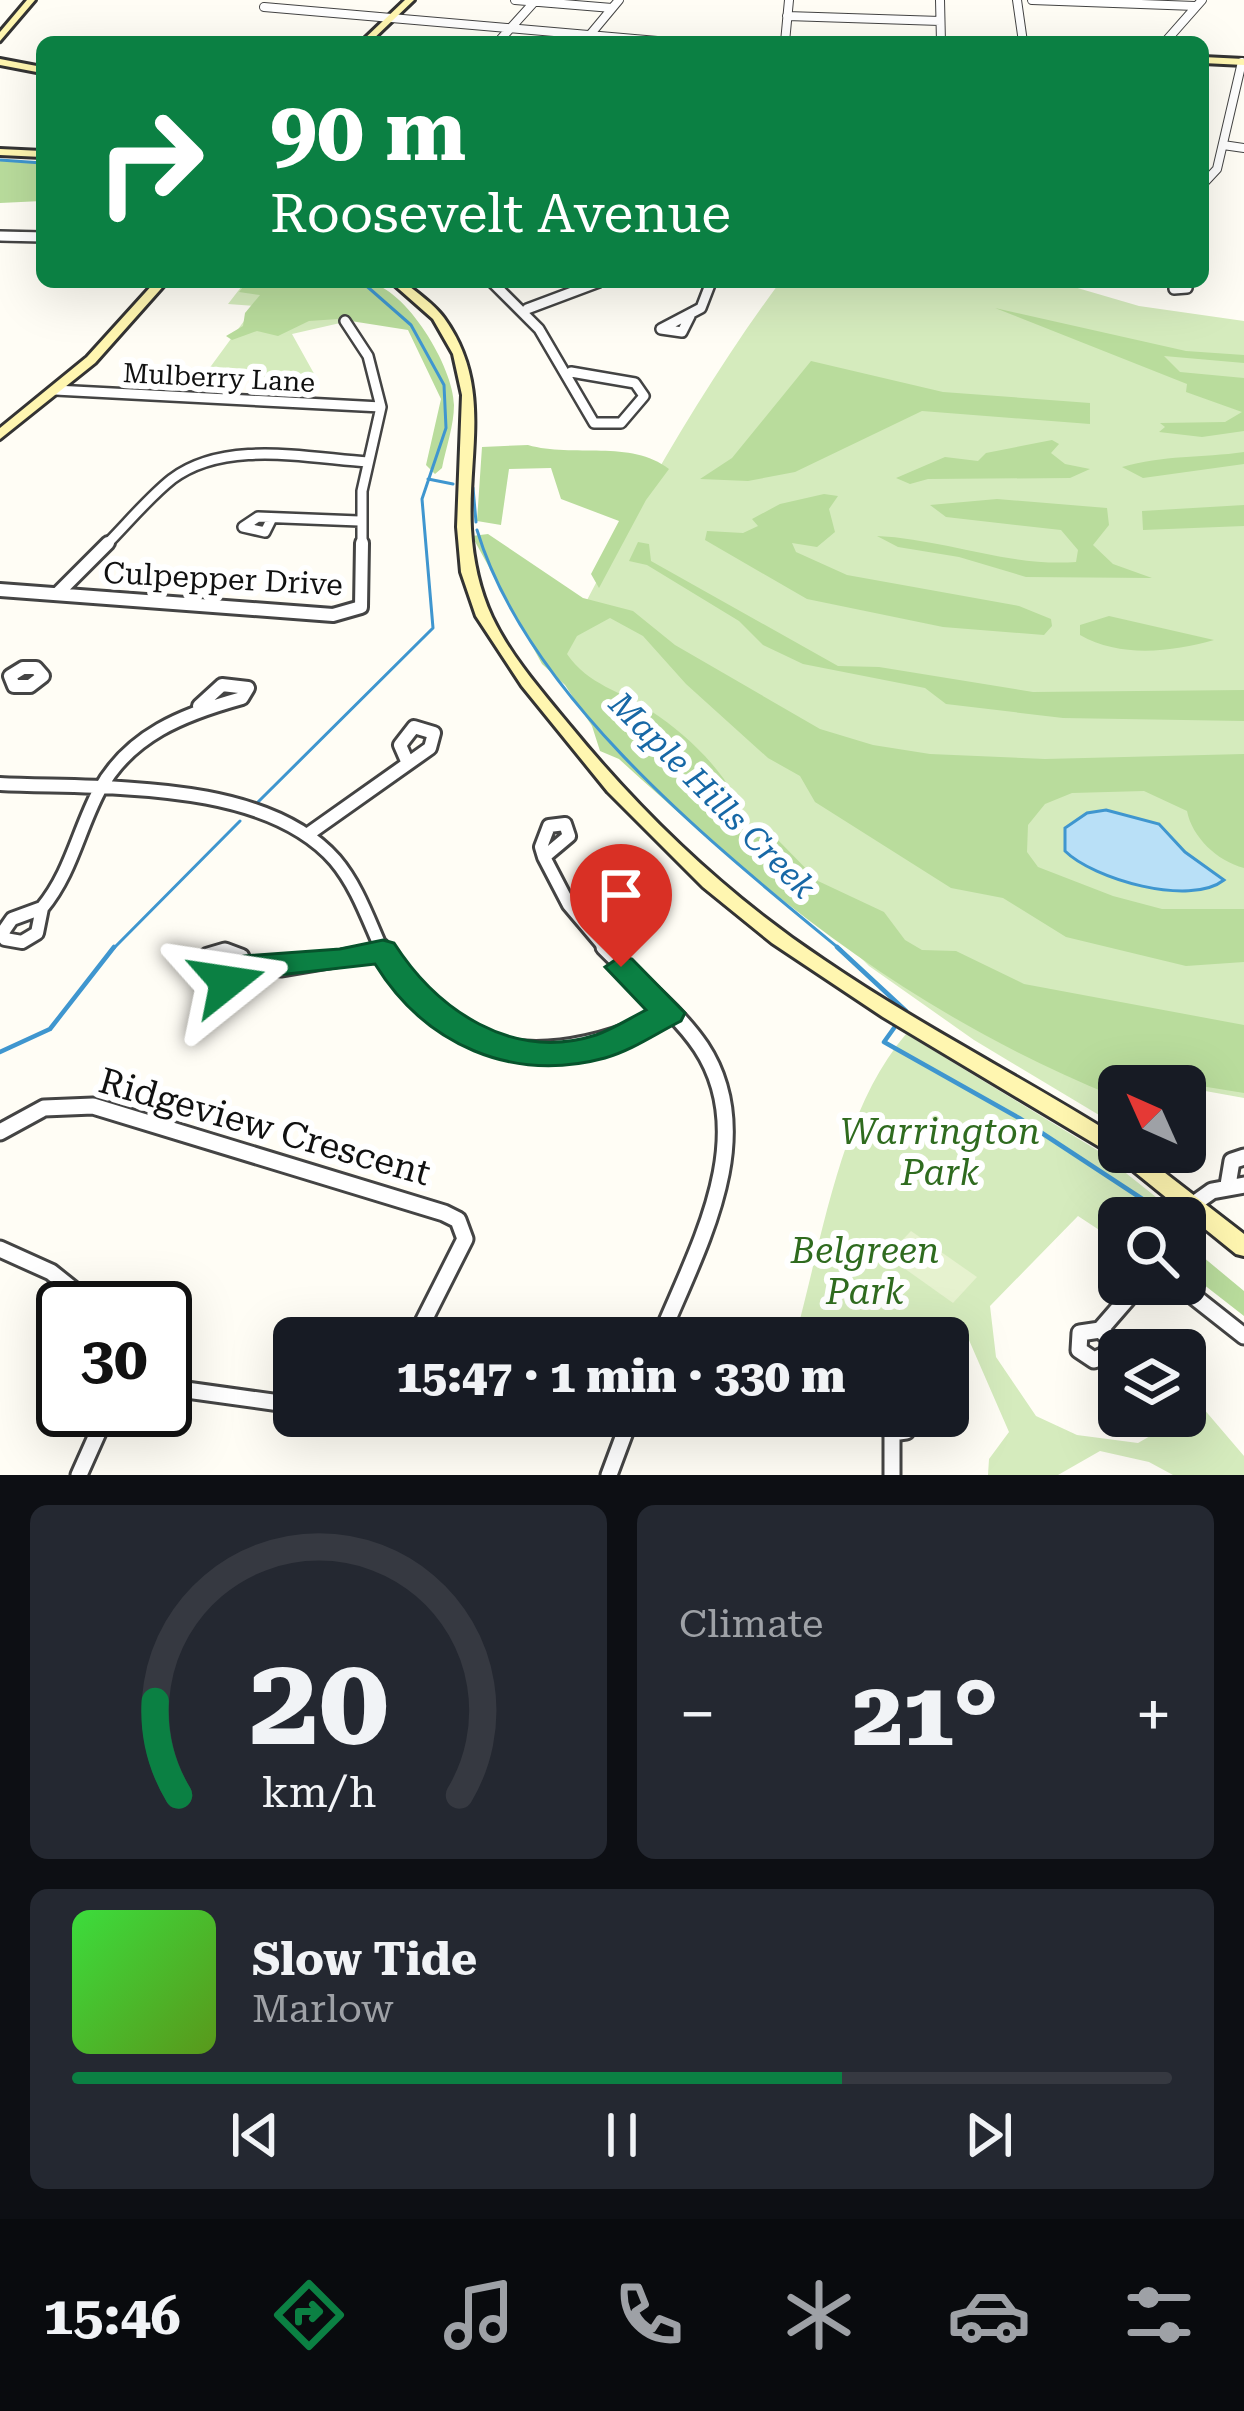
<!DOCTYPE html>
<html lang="en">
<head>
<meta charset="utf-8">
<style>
	body { margin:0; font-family:"Roboto Serif",serif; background:#242831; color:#f1f3f6; height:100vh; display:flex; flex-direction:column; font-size:45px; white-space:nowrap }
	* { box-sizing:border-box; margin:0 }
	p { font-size:39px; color:#9ea1a6 }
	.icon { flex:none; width:66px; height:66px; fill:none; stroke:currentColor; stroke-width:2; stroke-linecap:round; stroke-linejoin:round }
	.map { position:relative; height:1475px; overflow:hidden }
	.sheet { display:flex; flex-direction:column; gap:30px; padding:30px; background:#0d0f14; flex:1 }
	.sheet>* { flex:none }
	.hud { position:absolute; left:36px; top:36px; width:1173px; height:252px; border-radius:18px; box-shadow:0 12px 48px #0002; background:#0b8043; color:#fff; overflow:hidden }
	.needle { width:78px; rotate:315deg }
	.controls { position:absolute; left:1098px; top:1065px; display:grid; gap:24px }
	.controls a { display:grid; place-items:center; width:108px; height:108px; border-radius:18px; background:#171b24; box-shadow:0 12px 48px #0002; font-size:60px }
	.speed { position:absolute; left:36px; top:1281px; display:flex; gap:24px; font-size:60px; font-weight:700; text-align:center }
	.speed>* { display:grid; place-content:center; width:156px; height:156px; border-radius:50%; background:#171b24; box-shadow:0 12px 48px #0002; line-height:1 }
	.speed .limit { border:6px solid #111; border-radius:18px; background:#fff; color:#111 }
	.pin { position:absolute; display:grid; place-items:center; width:102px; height:102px; color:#fff; margin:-123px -51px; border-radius:50% 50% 50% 0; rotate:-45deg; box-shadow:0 0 12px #0007 }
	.pin .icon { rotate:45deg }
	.me { position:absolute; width:132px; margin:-66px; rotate:75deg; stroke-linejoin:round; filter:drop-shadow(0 0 9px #0008) }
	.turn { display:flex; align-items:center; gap:42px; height:252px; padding:0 36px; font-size:54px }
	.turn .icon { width:156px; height:156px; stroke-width:2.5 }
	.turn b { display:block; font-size:84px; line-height:102px }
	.big { font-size:90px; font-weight:800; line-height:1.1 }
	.sheet .widget { flex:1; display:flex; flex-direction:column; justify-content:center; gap:18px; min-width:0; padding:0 42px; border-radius:18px; background:#242831 }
	.sheet .dial { align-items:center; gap:0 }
	.dial svg { height:312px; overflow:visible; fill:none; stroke:#363941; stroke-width:7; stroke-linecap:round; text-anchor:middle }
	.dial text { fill:#f1f3f6; stroke:none }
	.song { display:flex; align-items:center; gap:36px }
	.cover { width:144px; height:144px; border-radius:18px; background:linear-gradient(135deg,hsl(120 70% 55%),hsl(90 70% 35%)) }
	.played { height:12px; border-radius:6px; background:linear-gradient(90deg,#0b8043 70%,#363941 70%) }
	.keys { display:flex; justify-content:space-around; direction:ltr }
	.heat { display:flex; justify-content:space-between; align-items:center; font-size:66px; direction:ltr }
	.sheet .tiles { flex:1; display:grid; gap:30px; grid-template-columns:1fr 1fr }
	.widget:last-child { grid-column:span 2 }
	.trip { position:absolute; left:273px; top:1317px; width:696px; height:120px; border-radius:18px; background:#171b24; box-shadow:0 12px 48px #0002; font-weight:800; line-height:120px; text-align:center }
	.dock { display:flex; height:192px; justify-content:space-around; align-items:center; background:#090b0e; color:#9ea1a6 }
	.dock .icon { width:84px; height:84px }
	.dock .on { color:#0b8043 }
	.dock b { font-size:54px; color:#f1f3f6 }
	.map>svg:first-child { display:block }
</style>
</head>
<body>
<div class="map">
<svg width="1244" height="1475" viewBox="0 0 1244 1475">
	<rect width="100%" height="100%" fill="#fffdf5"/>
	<path fill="#d5ebbd" d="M245,282H372L406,308L292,334L317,379L212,374L200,392H192L255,306L228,304Z
		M780,282H1057L1139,306L1244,321V1098L1139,1079L1144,1086H1119V1127L974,1040L869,966L559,654C626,524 693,400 780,282Z
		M906,1034L1097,1150L1166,1205L1152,1218H1119V1243L1078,1216L990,1306L996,1357L1036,1416L1077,1435L1138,1443L1185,1416V1387L1244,1456V1475H1173L1149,1462L1100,1451L1058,1475H988L989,1459L1009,1432L962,1324L851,1320L822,1338H795C822,1241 840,1111 906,1034Z"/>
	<path fill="#b9dc9c" d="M0,160L42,164V201L0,203Z
		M247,282C286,282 329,277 367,282C406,287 454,368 454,405C454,425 446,448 442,468L435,474L426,465L441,399L408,330L338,319L309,321L278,336L257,331L232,340L226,336L243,326L245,313L260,295L239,292Z
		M995,308L1186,351L1244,355V363L1164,356L1180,372L1244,378V431L1202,437L1159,432L1165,427L1160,423L1225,422L1242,412L1186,392L1187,384Z
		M811,361L943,392L1090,403V424L922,411L795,472L748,481L700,479L732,458Z
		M1052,440L1059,444L1051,453L1065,464L1090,469L1070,478L928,479L910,484L896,478L945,457L978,461L986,453Z
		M528,445C573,458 631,439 669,469L646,500L599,588L591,574L619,521L561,499L551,468L509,469L501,525L477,521L482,447Z
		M1244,452V464L1143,478L1122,467C1163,455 1202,458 1244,452Z
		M824,494L838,496L829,509L835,532L817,547L792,543L796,552L847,575L1019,606L1051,619L1052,626L1044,635L943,627L807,599L705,540L707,531L743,533L758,526L752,519L780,504Z
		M997,499L1107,508L1109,525L1093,545L1113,564L1152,578L1026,577L959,557L898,547L877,536C945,539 1008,567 1076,562L1078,550L1061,530L946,517L930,505Z
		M1244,505V526L1143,530L1142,511Z
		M488,534L583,598L633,611L675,645L820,729L873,745L930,754L1045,759L1244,754V868C1217,861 1192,837 1187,811L1144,791L1072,793L1045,804L1028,825L1027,852L1038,867L1113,896L1162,909H1244V962L1186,966L1066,937L1003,898L951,888L815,802L800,776L768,758L686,684L643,636L610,618L577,636L567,654C588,685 621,691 651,711C694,739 738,784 750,833L777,839L818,881L884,912L905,940L922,950L956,951L1024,984L1244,1025V1093L1133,1075L1113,1096C912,1013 778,904 619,759L600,751L592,726L565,685L542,664L472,536Z
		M638,542L649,544L651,561L838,666L879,667L1033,692L1244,690V721L1063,718L946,704L925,688L803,664L763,645L739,621L647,565L629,561Z
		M1109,616L1214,640C1172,652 1120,658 1080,635V625Z
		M1185,1242L1244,1291V1316L1185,1270Z"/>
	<path fill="#e6f2cf" d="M911,1231L977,1277L953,1303L887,1256Z"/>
	<path fill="#b9e0f7" stroke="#3f96cf" stroke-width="3" d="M1106,810L1159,824L1185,852L1224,880C1190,907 1093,879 1065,851V828L1087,813Z"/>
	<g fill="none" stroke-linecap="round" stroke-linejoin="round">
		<path stroke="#3f96cf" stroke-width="3" d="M0,160L42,163
			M428,479L453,484
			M473,488L476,522
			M477,530C527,696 711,843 841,950
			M257,803L433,628L422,499L446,428L444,385L411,325L362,282
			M112,950L240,821"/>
		<path stroke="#3f96cf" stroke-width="4.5" d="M837,947L906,1011
			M894,1028L884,1042L1019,1118L1150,1204
			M0,1052L50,1029L114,947"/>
		<defs>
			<path id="street-far3" d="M515,0L612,8
				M940,0L941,42
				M1017,0L1023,42
				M1032,0L1195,6
				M264,7L669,42
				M787,16L940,21
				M589,36L619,0
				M498,42L536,0
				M785,42L789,0
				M1165,42L1202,0
				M1223,145L1244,148
				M1203,184L1217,169L1242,62
				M0,236L42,237"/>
			<path id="street-far2" d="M0,236L42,237
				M492,282L539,329L594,423H621L644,396L635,383L571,372
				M1172,282L1187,288L1174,289V283
				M527,309L599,282
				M690,316L682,332L661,329L701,308L711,282
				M345,321L368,356L381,407L362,491V546
				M55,390L381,407
				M271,520L265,532L243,527L258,517L359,521
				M105,546C127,524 148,498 172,479C225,439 308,458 368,462"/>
			<path id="street-far1" d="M0,590L333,615L361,607L362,543
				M58,593L108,543
				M23,668H36L43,676L30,686H14L10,676Z
				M0,784C100,789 263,778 335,860C357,886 368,919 382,950
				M565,824L569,836L544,857L541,847L549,826Z
				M307,835L430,748L434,733L414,727L400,745L407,761
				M544,857L569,905L607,950
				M42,908L37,933L22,942L5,939L3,932L12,919Z
				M42,908C71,873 78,831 99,791C129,735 184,714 242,698L248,688L222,685L199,706"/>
			<path id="street" d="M381,947C441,1070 560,1069 669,1013
				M604,947C635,979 676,1010 701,1047C761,1138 696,1250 660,1338
				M225,951L241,957L244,967L234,978L210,982L200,972L208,956Z
				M244,967L282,968L383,951
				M0,1132L44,1108L93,1106L444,1213L458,1220L465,1239L415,1338
				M1228,1185L1232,1161L1244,1157
				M1174,1218L1212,1191L1244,1185
				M0,1249L51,1272L96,1308
				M1178,1284L1244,1336
				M1100,1330L1113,1341V1351L1094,1360L1079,1350L1080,1333Z
				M1100,1330L1140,1284
				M165,1387L294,1405
				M330,1416H365
				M875,1416L892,1433
				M892,1433V1475
				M892,1433L906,1431L913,1416
				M79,1475L108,1410
				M609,1475L631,1416"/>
			<path id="secondary" d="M27,0H35L0,41V32Z
				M405,0H414L370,42H361Z
				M1203,57L1244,59V65L1203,63Z
				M0,59L42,67V73L0,65Z
				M0,149L42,151V157L0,155Z
				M155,282H167L95,363L0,439V428L87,357Z
				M391,282H404C417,293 434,304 444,318C493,386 467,453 471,529C473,560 479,589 492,617C511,657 543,693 571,727C644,816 728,896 824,960C919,1025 1022,1077 1119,1138V1152H1138L1244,1234V1256L1236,1254L1115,1156L883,1017L772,943L703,887L608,792L522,686L476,616L461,572L457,527L462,395L453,354L433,319Z"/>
		</defs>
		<use href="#street-far3" stroke="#444" stroke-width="10"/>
		<use href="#street-far2" stroke="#444" stroke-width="14"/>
		<use href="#street-far1" stroke="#444" stroke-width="18"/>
		<use href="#street" stroke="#444" stroke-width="21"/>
		<use href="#secondary" stroke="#333" stroke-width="6"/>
		<use href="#street-far3" stroke="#fff" stroke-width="8"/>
		<use href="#street-far2" stroke="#fff" stroke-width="9"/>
		<use href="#street-far1" stroke="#fff" stroke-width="12"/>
		<use href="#street" stroke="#fff" stroke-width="15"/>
		<use href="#secondary" fill="#fff6b0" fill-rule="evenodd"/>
	</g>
	<path fill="#0b8043" stroke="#07532c" stroke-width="3" d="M383,940L394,943C437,1010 512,1062 596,1035C613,1029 630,1018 646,1010L605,967L621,956L632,959L685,1013L681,1021C657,1033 631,1051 605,1058C512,1083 425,1045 375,964L251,978L227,993L211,982L232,959L244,956L340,949Z"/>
	<g text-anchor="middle" stroke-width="12" stroke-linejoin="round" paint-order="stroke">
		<g font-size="27" fill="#111" stroke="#fff">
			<text transform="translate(219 378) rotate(3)" y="9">Mulberry Lane</text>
		</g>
		<g font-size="30" fill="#111" stroke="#fff">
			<text transform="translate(223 579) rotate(3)" y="10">Culpepper Drive</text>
		</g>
		<g font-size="33" font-style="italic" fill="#1768a6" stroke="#fff">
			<text transform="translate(713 795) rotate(45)" y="12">Maple Hills Creek</text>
		</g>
		<g font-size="36" fill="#111" stroke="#fff">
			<text transform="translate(265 1126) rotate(16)" y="13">Ridgeview Crescent</text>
		</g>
		<g font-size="36" font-style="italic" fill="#2f6b1f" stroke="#fff">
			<text x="940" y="1144">Warrington<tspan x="940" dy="41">Park</tspan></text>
			<text x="865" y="1263">Belgreen<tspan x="865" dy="41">Park</tspan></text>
		</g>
	</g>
</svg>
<div class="controls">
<a><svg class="needle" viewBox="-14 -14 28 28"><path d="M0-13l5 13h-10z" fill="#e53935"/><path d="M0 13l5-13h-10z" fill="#9ea1a6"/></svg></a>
<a><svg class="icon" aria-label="search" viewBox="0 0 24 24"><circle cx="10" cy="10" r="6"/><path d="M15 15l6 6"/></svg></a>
<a><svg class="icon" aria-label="layers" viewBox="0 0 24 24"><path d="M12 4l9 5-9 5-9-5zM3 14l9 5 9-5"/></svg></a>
</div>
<div class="speed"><div class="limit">30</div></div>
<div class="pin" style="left:621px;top:967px;background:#d93025"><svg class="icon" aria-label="arrive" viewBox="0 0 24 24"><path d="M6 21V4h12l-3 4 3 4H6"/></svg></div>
<svg class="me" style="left:227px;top:982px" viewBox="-20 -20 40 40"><path d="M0-17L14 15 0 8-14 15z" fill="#0b8043" stroke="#fff" stroke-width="4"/></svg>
<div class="trip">15:47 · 1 min · 330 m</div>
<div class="hud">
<div class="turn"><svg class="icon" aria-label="right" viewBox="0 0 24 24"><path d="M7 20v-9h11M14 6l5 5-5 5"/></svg><div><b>90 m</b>Roosevelt Avenue</div></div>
</div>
</div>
<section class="sheet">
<div class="tiles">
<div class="widget dial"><svg viewBox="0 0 100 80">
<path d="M14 69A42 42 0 1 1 86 69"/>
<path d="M14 69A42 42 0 0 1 8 45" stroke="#0b8043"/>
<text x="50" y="56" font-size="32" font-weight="700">20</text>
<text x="50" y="72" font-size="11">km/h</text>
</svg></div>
<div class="widget"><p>Climate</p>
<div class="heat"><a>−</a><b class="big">21°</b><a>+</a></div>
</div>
<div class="widget">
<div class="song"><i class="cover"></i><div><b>Slow Tide</b><p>Marlow</p></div></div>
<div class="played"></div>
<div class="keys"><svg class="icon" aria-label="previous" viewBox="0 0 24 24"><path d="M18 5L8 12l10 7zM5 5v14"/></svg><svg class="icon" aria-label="pause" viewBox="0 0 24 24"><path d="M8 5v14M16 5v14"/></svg><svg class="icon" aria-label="next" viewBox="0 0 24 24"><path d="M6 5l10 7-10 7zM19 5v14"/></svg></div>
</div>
</div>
</section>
<nav class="dock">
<b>15:46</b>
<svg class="icon on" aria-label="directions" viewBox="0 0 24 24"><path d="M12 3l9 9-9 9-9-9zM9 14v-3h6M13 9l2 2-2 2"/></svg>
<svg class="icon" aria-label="music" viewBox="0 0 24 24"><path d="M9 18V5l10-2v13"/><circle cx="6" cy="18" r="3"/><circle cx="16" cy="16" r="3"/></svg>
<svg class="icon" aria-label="phone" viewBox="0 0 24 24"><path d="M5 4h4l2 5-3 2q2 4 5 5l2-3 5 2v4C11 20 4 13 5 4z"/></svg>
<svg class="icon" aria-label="climate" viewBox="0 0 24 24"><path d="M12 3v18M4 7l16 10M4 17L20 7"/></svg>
<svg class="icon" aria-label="car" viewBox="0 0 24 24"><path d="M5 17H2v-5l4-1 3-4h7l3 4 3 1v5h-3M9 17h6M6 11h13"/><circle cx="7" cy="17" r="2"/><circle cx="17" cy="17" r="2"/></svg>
<svg class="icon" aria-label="filters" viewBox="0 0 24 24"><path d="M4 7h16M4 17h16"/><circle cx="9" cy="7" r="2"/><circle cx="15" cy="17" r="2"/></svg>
</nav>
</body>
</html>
